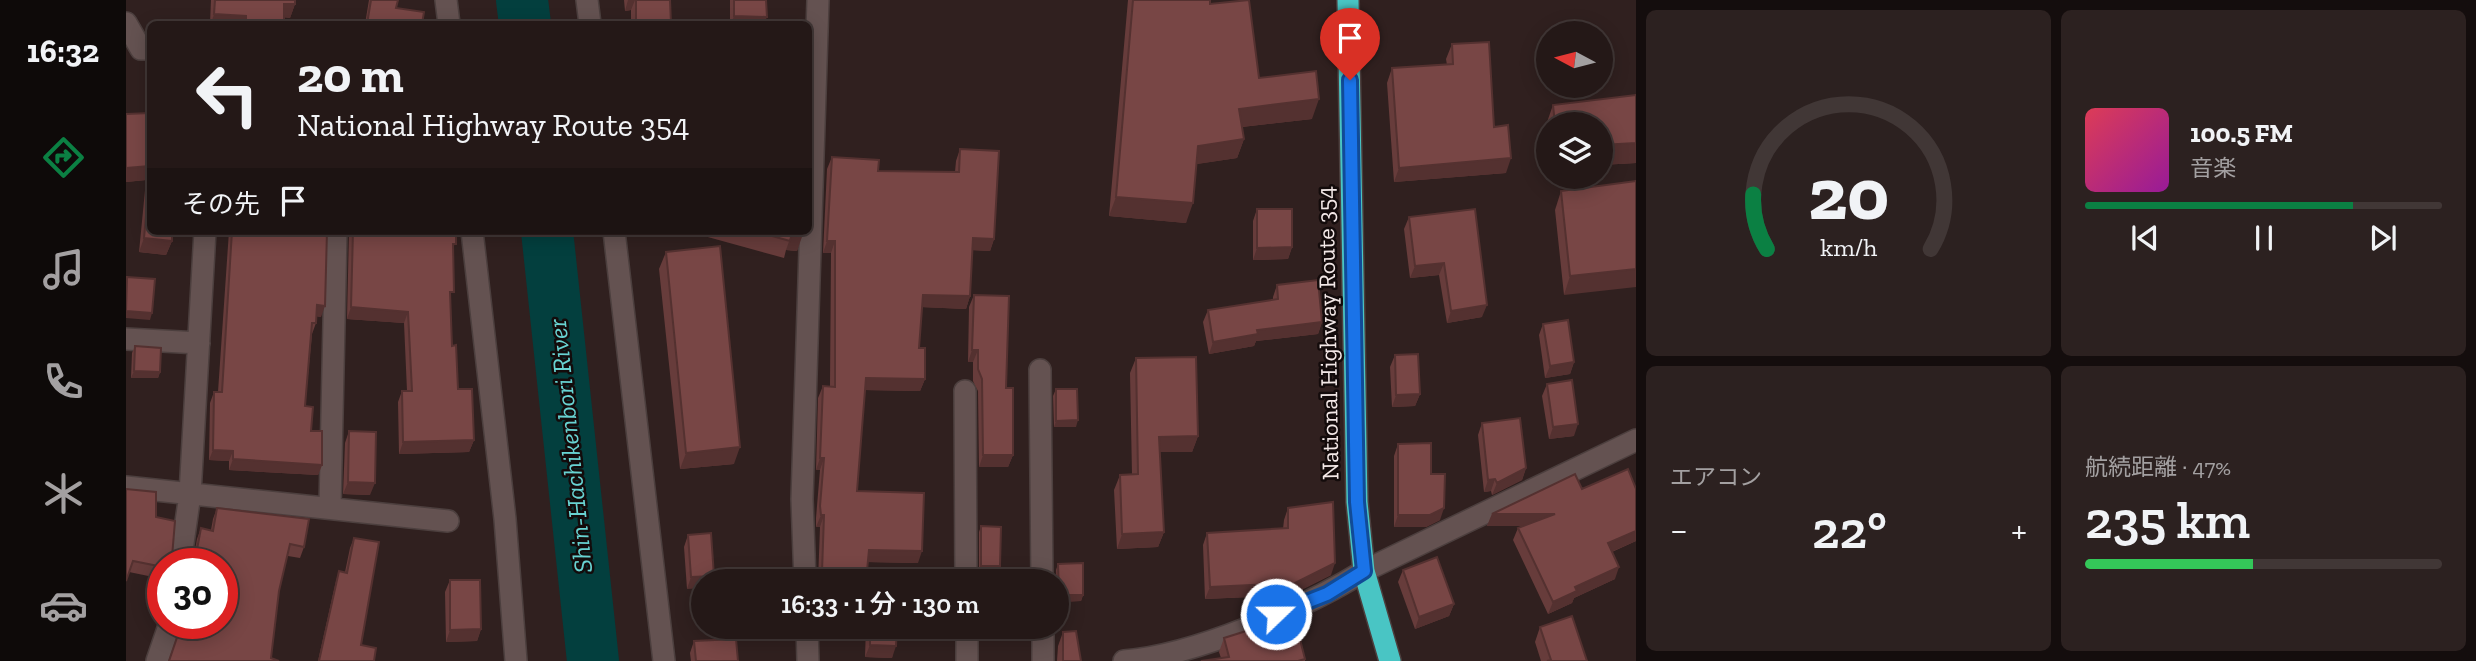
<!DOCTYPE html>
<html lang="ja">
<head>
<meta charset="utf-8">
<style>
	body { margin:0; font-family:"Zilla Slab","Noto Sans JP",serif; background:#2c2120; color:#f1f3f6; height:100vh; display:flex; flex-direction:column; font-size:26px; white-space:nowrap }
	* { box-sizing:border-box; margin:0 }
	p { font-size:23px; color:#a3a0a1 }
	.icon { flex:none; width:38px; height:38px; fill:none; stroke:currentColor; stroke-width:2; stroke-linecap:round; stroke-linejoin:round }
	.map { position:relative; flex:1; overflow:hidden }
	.panel { display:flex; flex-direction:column; gap:10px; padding:10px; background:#140d0d; width:840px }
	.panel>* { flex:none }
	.top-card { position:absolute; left:21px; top:21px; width:665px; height:214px; border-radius:10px; box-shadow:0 4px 18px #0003,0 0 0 2px #413736; background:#241817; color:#f1f3f6; overflow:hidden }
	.needle { width:46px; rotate:277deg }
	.controls { position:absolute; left:1410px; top:21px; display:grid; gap:14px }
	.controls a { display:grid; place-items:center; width:77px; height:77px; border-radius:50%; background:#241817; box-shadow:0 4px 18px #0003,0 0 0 2px #413736; font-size:35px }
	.speed { position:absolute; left:21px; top:548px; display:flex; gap:14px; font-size:35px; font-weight:700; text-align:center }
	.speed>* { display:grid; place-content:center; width:91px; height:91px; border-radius:50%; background:#241817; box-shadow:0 4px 18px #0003,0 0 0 2px #413736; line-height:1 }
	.speed .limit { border:10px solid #d22; background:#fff; color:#111 }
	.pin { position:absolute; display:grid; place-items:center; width:60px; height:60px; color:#fff; margin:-72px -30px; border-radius:50% 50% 50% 0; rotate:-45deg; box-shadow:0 0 7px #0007 }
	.pin .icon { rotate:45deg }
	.me { position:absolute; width:77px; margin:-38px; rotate:68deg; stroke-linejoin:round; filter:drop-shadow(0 0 5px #0008) }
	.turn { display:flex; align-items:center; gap:24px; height:147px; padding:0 35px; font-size:32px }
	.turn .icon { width:91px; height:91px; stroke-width:2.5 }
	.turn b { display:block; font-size:49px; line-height:60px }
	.then { display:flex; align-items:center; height:66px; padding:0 35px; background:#0003; gap:14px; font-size:26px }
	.big { font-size:52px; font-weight:600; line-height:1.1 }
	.panel .tile { flex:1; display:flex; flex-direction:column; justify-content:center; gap:10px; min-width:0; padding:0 24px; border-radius:10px; background:#2c2120 }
	.panel .dial { align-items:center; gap:0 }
	.dial svg { height:182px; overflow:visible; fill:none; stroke:#413736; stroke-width:7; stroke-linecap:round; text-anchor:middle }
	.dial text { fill:#f1f3f6; stroke:none }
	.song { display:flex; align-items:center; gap:21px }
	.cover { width:84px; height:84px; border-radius:10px; background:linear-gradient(135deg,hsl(350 70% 55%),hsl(300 70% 35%)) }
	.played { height:7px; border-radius:4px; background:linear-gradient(90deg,#0b8043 75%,#413736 75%) }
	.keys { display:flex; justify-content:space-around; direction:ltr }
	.heat { display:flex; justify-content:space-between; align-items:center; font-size:38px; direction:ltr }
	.charge { height:10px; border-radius:5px; background:linear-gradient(90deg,#34c759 47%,#413736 0) }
	.panel .tiles { flex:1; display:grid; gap:10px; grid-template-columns:repeat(2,1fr) }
	.trip { position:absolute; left:565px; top:569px; width:378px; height:70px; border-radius:35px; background:#241817; box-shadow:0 4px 18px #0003,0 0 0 2px #413736; font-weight:600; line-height:70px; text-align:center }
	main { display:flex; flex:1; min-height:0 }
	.tabs { display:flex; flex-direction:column; width:126px; justify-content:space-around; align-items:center; background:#0e0a09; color:#a3a0a1 }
	.tabs .icon { width:49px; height:49px }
	.tabs .selected { color:#0b8043 }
	.tabs b { font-size:32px; color:#f1f3f6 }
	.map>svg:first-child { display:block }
</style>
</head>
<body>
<main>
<nav class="tabs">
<b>16:32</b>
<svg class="icon selected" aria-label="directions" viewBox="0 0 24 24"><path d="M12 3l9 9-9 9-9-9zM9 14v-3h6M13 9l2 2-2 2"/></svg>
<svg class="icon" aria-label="music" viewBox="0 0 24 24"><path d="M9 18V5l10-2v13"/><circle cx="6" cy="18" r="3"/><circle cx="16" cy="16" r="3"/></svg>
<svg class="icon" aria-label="phone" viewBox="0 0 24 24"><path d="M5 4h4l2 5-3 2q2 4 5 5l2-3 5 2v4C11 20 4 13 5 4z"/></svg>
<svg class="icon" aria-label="climate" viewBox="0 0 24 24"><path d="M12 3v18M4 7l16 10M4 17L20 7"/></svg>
<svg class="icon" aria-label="car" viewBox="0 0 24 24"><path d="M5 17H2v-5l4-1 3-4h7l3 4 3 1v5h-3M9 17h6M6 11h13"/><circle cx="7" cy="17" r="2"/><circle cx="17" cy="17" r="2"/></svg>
</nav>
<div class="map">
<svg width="1510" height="661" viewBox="0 0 1510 661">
	<rect width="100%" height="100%" fill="#30201f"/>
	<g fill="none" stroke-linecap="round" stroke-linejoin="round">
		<path stroke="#033f3e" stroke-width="52" d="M396,0L399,24
			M421,231L467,661"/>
		<defs>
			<path id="minor" d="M320,0L323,24
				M461,0L464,24
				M0,23L15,49H24
				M346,231L379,519L390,661
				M488,231L538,661
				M0,339L73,343
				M914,370L916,581
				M839,391L840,581
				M0,487L322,521
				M204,507L210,231
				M54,564L64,494L79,231
				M679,581L676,499L692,0
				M681,626L682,661
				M841,626V661
				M917,626V661
				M31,661L44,623
				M998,661C1067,656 1179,608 1238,571L1510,440"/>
			<path id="highway" d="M1222,0L1231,502L1238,571L1264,661"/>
		</defs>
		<use href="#minor" stroke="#4c3f3e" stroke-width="24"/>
		<use href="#highway" stroke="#4c3f3e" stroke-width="24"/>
		<use href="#minor" stroke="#645251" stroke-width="21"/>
		<use href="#highway" stroke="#49c5c4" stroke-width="21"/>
	</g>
	<path fill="#673c3b" d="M85,0H169V4L164,18L158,17V24H84Z
		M243,0H272L270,8L296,24H239Z
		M498,0H544L545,24H505V10L499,11Z
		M604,0H640L638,24H604Z
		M1002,0H1084V4L1133,78L1186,119L1116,127L1118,139L1111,158L1070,164L1060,223L983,216Z
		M1326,44L1368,127L1380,173L1268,182L1261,83L1266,68L1321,65L1320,59Z
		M1510,95V163L1475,165V124H1423V155L1420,125L1427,105Z
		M24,113L46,241L40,255L13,252L20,180L0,182V114Z
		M834,149L868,239L864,251L846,250L844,296L840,309L796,307L793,348L799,379L794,391L739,390L731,491L792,563L742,562L740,581H692L694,527H690V518L694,470H690L692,398L697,386L704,387L705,253H697L701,169L706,157L752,171L829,172L830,161Z
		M1510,181L1438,295L1429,210L1435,191Z
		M1131,209L1166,247L1162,259L1127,260V221Z
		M1349,209L1356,317L1321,323L1313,275L1284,278L1278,229L1283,217Z
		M103,231H201L195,317L190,316V323L186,334L179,406L196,465L192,475L103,470V461L83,460L84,403L88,392H92Z
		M223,231H330L327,254L324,302L326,346L332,389L348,440L343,452L273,454L272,402L276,391H281L278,323L221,319Z
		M560,231H677L671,251L660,250L658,258Z
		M540,252L608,464L554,469L533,269Z
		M1151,285L1196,322L1192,334L1130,341L1128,346L1083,354L1077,322L1082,310L1147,300V297Z
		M848,295L880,388L887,455L882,467H853L852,391L847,381V362H842L843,307Z
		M1417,324L1448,362L1444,374L1419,378L1413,335Z
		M9,346L34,372L32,378H5L6,353Z
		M1269,355L1294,394L1289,406L1266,407L1264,367Z
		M1010,358L1072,436L1066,452H1034L1038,532L1032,547L991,549L988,490L994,475H1006L1004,373Z
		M1421,384L1448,436L1423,439L1416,396Z
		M930,389L950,427H928L927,396Z
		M1356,423L1400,468L1396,480L1366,495L1365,491L1358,492L1352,435Z
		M223,431L244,495L217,494L219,443Z
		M1272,444L1305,474L1314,520L1300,527H1268V456Z
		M0,489L30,517L37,564V579L3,572Z
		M1456,489H1510V541L1486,552L1489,579L1448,598L1446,603L1422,614L1387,540L1392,528L1396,526H1361L1366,514Z
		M91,508L178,547L174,558L162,556L96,623L67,561L71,539L75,528L85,530L87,519Z
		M1162,508L1205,575L1165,595L1079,599L1077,545L1081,533L1157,529L1158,520Z
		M855,526L871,573L853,572V532Z
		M562,535L588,576L587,581H578L561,589L558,547Z
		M228,538L235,645L248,661H192L210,581L213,571L219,572L224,548Z
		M932,564L957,595L955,601L931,602L930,570Z
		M1277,570L1328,604L1323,616L1289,629L1272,582Z
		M324,580L355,629L351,641L320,642L319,592Z
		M740,626H771L766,658L739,657Z
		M1414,627L1461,661H1415L1409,642Z
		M937,632L955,661H931L932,646Z
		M1098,638L1179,659V661H1075L1095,658L1093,652Z
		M568,641L612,661H565L564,653Z"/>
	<path fill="#543130" d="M502,0H509L505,10L499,11Z
		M158,4H169L164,18L153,17Z
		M88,14L120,16L117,24H85Z
		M608,16L641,17L638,24H605Z
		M1193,99L1186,119L1106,128L1113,109Z
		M1118,139L1111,158L1065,165L1072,146Z
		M1510,143V163L1475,165V145Z
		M1385,158L1380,173L1268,182L1273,168Z
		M24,166L20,180L0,182V168Z
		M990,197L1067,203L1060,223L983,216Z
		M666,233L677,234L671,251L660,250Z
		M18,238L46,241L40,255L13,252Z
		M847,238L868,239L864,251L843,250Z
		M701,241H709L705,253H697Z
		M1166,247L1162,259L1127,260L1131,248Z
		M1318,263L1313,275L1284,278L1289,266Z
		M1510,269V287L1438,295L1444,276Z
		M797,295L844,296L840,309L793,307Z
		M191,305L199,306L195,317L187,316Z
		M1361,305L1356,317L1321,323L1325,311Z
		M225,307L282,312L278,323L221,319Z
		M0,311L26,313L24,320L0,318Z
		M1196,322L1192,334L1130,341L1128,346L1083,354L1087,342L1131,330Z
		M846,350H852L847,362H842Z
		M1448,362L1444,374L1419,378L1424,366Z
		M8,371L34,372L32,378H5Z
		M740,378L799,379L794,391L736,390Z
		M1294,394L1289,406L1266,407L1270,395Z
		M952,420L950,427H928L930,421Z
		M1452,424L1448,436L1423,439L1427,427Z
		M1072,436L1066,452H1027L1033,437Z
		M348,440L343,452L273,454L277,442Z
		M614,447L608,464L554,469L560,453Z
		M87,450L107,451L103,461L83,460Z
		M857,455H887L882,467H853Z
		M694,458H698L694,470H690Z
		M107,459L196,465L192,475L103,470Z
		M1400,468L1396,480L1366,495L1371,483Z
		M1369,479L1365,491L1358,492L1362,480Z
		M222,482L249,483L244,495L217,494Z
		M1318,508L1314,520L1300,527H1268L1272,515Z
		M1366,514H1429L1425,526H1361Z
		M695,515H698L694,527H690Z
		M1510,531V541L1478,555L1482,543Z
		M1038,532L1032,547L991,549L996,534Z
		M743,550L796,551L792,563L738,562Z
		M1209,563L1205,575L1165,595L1079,599L1084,587Z
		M855,566H874L871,573L853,572Z
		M1493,567L1489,579L1448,598L1446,603L1422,614L1427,602L1449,587Z
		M696,572H705L701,581H693Z
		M588,576L587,581H578V588L561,589L565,577Z
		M933,595H957L955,601L931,602Z
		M1328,604L1323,616L1289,629L1293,617Z
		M355,629L351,641L320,642L324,630Z
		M744,645L770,646L766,658L739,657Z"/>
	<path fill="#784645" stroke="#543130" stroke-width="2" d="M89,0H169V4H158V24H120V16L88,14Z
		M245,0H272L270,8L298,12L296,24H241Z
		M510,0H544L545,24H510Z
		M608,0H640L641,17L608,16Z
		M1007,0H1084V4L1123,0L1133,78L1190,71L1193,99L1113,109L1118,139L1072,146L1067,203L990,197Z
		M1363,42L1368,127L1382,125L1385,158L1273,168L1266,68L1327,64L1326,44Z
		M1510,95V143L1475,145V124H1429L1427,105Z
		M24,113V166L0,168V114Z
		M834,149L873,151L868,239L847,238L844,296L797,295L793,348H799V379L740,378L731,491L798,493L796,551L743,550L740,581H704L705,572H696L698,515H695L694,506L698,458H694L697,386L709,387V241H701L706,157L753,160L752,171L833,172Z
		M24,172V231H46V241L18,238Z
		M1510,181V269L1444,276L1435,191Z
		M1131,209H1166V247L1131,248Z
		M1349,209L1361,305L1325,311L1318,263L1289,266L1283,217Z
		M106,231H201L199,306L191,305L190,323H186L179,406L187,407L185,431H196V465L107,459V451L87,450L88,392H96Z
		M227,231H330V244H327L328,292H324L326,346L330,345L332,389H346L348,440L277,442L276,391H286L282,312L225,307Z
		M628,231H677V234L666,233L664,241Z
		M594,246L614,447L560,453L540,252Z
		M1,277L29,279L26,313L0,311Z
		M1192,280L1196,322L1131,330L1132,334L1087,342L1082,310L1152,299L1151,285Z
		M848,295L883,296L880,388H887V455H857L856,379L852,369V350H846Z
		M1442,320L1448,362L1424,366L1417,324Z
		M9,346L35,348L34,372L8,371Z
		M1292,354L1294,394L1270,395L1269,355Z
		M1070,357L1072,436L1033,437L1038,532L996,534L994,475L1012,474L1010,358Z
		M1446,380L1452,424L1427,427L1421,384Z
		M930,389H951L952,420L930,421Z
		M1394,418L1400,468L1371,483L1369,479L1362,480L1356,423Z
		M223,431L250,432L249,483L222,482Z
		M1305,443V474H1319L1318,508L1304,515H1272V444Z
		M1502,469L1510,489V531L1482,543L1493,567L1449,587L1451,591L1427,602L1392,528L1429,514H1366L1449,474L1456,489Z
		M0,489L30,492V517L49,521L46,557L54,564H37V567L7,561L0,581Z
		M1207,502L1209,563L1169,583L1084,587L1081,533L1162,528V508Z
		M91,508L183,519L178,547L164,544L153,591L145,658L153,661H43L56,623H96V564H62L69,560L75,528L87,531Z
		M855,526L875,527L874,566H855Z
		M585,533L588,576L565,577L562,535Z
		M228,538L253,542L235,645L250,648L248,661H193L213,571L221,573Z
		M1311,557L1328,604L1293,617L1277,570Z
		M957,563V595H933L932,564Z
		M324,580H354L355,629L324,630Z
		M1168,616L1179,659L1172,661H1075L1103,657L1098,638Z
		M1446,616L1461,661H1421L1425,660L1414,627Z
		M744,626H771L770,646L744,645Z
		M950,631L955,661H937V632Z
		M610,639L612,661H570L568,641Z"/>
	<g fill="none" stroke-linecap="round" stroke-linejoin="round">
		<defs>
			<path id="route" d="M1150,614L1201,594L1238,571L1231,502L1224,80"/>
		</defs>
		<use href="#route" stroke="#114b97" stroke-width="18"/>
		<use href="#route" stroke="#1a73e8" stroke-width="12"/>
	</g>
	<g text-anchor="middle" stroke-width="5" stroke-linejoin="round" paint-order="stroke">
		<g font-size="24" fill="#f3e8e7" stroke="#130b0b">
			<text transform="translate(1202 333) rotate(-91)" y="8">National Highway Route 354</text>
		</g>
		<g font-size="26" font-style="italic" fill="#68d3d2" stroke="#130b0b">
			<text transform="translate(444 446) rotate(-96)" y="9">Shin-Hachikenbori River</text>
		</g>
	</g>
</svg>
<div class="controls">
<a><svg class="needle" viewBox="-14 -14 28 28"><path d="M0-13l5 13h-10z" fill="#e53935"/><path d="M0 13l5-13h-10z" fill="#a3a0a1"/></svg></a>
<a><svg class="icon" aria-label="layers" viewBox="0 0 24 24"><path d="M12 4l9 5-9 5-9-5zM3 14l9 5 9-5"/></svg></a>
</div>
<div class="speed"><div class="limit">30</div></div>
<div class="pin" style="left:1224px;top:80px;background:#d93025"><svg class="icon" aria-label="arrive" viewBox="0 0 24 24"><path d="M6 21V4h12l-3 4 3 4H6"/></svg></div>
<svg class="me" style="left:1150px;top:614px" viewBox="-20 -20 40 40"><circle r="17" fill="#1a73e8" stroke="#fff" stroke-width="3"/><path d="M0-11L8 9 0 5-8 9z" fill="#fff"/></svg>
<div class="trip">16:33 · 1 分 · 130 m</div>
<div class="top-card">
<div class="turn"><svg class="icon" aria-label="left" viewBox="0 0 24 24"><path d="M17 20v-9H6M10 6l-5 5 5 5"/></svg><div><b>20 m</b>National Highway Route 354</div></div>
<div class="then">その先<svg class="icon" aria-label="arrive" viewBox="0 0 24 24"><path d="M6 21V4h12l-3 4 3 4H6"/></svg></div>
</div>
</div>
<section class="panel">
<div class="tiles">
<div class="tile dial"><svg viewBox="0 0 100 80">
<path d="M14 69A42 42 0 1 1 86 69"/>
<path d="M14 69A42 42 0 0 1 8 45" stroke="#0b8043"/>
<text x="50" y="56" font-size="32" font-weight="700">20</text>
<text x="50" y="72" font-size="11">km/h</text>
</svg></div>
<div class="tile">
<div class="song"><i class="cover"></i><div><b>100.5 FM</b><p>音楽</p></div></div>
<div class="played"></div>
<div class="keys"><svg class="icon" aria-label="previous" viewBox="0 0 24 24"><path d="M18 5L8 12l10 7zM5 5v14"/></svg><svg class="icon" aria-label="pause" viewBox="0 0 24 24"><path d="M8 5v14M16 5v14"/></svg><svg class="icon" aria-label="next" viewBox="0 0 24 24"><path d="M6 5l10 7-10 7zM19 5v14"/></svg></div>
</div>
<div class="tile"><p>エアコン</p>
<div class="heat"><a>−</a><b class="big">22°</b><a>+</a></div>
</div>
<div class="tile"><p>航続距離 · 47%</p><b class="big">235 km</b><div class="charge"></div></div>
</div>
</section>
</main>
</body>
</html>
